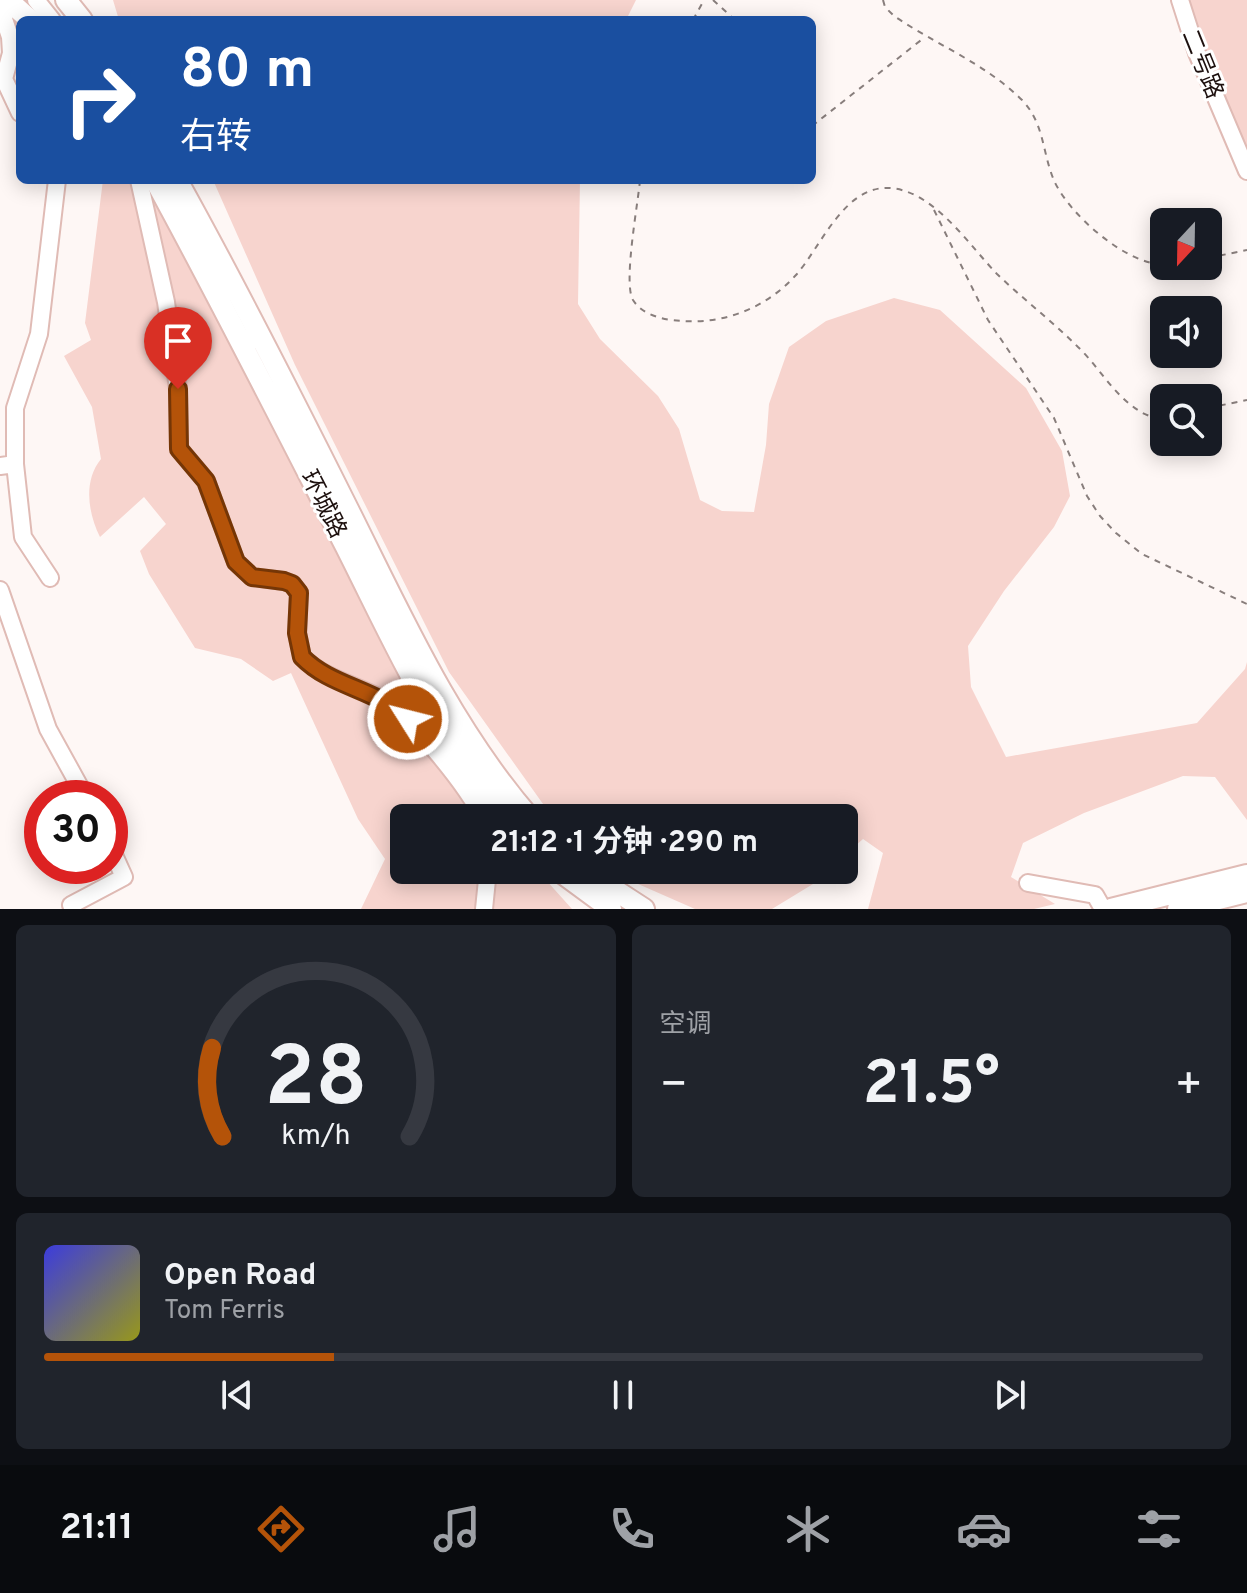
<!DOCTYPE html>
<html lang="zh">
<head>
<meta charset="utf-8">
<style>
	body { margin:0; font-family:Overpass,"Noto Sans SC",sans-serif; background:#20242c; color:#f1f3f6; height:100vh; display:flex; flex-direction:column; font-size:30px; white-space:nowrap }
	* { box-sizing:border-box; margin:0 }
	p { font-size:26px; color:#9ea1a6 }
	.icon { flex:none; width:44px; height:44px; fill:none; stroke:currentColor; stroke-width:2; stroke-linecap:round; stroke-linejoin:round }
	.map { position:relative; height:909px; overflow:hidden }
	.sheet { display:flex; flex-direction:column; gap:16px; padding:16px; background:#0d0f14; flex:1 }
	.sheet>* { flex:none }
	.guide { position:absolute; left:16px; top:16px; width:800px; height:168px; border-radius:12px; box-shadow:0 4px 20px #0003; background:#1a4fa0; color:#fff; overflow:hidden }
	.needle { width:52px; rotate:202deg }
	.tools { position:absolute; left:1150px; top:208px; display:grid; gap:16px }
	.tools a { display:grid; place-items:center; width:72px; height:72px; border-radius:12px; background:#171b24; box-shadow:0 4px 20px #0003; font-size:40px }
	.speed { position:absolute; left:24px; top:780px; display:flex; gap:16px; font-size:40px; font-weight:700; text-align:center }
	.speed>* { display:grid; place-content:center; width:104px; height:104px; border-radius:50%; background:#171b24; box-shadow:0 4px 20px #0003; line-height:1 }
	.speed .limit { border:12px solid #d22; background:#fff; color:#111 }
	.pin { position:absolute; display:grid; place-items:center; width:68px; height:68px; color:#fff; margin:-82px -34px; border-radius:50% 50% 50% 0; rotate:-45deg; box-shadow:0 0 8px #0007 }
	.pin .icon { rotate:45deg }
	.me { position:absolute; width:88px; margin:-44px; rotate:306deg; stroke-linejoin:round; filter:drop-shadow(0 0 6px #0008) }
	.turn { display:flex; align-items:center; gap:28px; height:168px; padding:0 32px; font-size:36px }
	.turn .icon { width:104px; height:104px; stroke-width:2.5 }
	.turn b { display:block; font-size:56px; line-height:68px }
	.big { font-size:60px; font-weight:700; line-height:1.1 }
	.sheet .card { flex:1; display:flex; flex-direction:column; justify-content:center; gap:12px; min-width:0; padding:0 28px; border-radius:12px; background:#20242c }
	.sheet .dial { align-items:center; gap:0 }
	.dial svg { height:208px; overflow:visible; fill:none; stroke:#363941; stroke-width:7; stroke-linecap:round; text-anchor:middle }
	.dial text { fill:#f1f3f6; stroke:none }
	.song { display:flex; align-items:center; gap:24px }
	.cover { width:96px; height:96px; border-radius:12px; background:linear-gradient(135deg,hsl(240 70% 55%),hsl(60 70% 35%)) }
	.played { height:8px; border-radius:4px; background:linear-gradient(90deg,#b45309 25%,#363941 25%) }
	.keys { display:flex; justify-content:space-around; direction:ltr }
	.heat { display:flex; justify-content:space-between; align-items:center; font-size:44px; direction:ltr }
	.sheet .tiles { flex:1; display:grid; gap:16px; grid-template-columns:1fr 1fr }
	.card:last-child { grid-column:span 2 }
	.trip { position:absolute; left:390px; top:804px; width:468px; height:80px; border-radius:12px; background:#171b24; box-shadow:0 4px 20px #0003; font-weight:700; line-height:80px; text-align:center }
	.tab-bar { display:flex; height:128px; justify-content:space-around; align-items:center; background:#090b0e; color:#9ea1a6 }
	.tab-bar .icon { width:56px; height:56px }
	.tab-bar .active { color:#b45309 }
	.tab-bar b { font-size:36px; color:#f1f3f6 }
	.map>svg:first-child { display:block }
</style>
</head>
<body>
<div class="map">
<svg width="1247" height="909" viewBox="0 0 1247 909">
	<rect width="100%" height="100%" fill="#fef7f5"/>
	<path fill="#f7d4ce" d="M113,0H636L626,20H119Z
		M1189,0H1247V153L1197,29Z
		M103,180H147L454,763L492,818H404V870H537L572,909H361L385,859L358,819L291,673L273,681L241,659L195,648L149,574L140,551L166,524L144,497L100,537C88,513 83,481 101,459L92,407L64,356L91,340L85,323Z
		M213,180H580L578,304L600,339L658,396L679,429L700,500L722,511L754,512L766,445L769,404L789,347L826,321L894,298L940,310L1026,388L1062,451L1070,496L1054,527L1004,591L968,646L971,687L1006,757L1197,723L1245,669L1247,662V820L1215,777L1183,776L1084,813L1023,843L1011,877L1055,904L1034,909H868L883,853L863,839L844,856V818H553L449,672L295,365Z
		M616,870H829L813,884L772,909H695L629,880Z"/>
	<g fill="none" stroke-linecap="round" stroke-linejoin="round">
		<defs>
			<path id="minor" d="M7,0L4,19L10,37L11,53L4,79L20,113
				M36,0L52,20
				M1180,0L1197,53L1247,171
				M139,180L166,302L178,389L179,449L206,481L236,562L252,577L284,581L292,584L299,593L297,633L302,657C324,679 357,685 384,700C407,713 474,793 482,818
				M15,464L23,537L50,578
				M0,466L15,464V408L39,334L57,180
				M0,590L48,729L86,798
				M1028,883L1095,895L1103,909
				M71,905L124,877L110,846
				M484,909L488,870"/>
			<path id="major" d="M8,0L30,20
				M66,0L82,20
				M155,180C221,301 283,424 346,547C393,640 436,740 507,818
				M177,180C237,288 293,399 348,509C402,617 450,726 530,818
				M558,870L611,909
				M584,870L644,909
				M1111,909L1247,875
				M1178,909L1247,892"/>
		</defs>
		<use href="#minor" stroke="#e0bbb5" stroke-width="20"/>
		<use href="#major" stroke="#e0bbb5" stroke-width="24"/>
		<path stroke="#887e7c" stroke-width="2" stroke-dasharray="6 6" stroke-linecap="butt" d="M713,0L735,20
			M883,0L885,7L894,16C935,44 986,64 1022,100C1044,123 1042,150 1053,178C1066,212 1127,266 1164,264
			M693,20L704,0
			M812,126L925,37
			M640,180C638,204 623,283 633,300C643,316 665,320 682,321C725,324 766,308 796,275C821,247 844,185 890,188C934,191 969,245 997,274C1023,299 1052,321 1078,347C1097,365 1110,389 1131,405C1141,413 1151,419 1164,417
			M934,210L988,320L1054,418L1087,496L1100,516L1116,533L1142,554L1247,604
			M1208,258L1247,250
			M1208,408L1247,400"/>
		<use href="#minor" stroke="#fff" stroke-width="16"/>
		<use href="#major" stroke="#fff" stroke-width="20"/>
	</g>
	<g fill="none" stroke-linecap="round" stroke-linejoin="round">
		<defs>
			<path id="route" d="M178,389L179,449L206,481L236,562L252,577L284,581L292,584L299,593L297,633L302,657C331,687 377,689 408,719"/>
		</defs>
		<use href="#route" stroke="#753606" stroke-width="20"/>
		<use href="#route" stroke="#b45309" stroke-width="14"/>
	</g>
	<g text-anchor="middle" stroke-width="6" stroke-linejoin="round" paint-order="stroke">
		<g font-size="24" fill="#1d100e" stroke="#fff">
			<text transform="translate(1203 64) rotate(68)" y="8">二号路</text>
			<text transform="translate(324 504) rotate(63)" y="8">环城路</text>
		</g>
	</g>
</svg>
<div class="tools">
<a><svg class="needle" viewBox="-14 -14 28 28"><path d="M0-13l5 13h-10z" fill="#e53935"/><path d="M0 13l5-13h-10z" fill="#9ea1a6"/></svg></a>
<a><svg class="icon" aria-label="sound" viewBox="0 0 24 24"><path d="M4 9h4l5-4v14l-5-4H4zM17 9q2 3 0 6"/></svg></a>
<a><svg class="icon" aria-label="search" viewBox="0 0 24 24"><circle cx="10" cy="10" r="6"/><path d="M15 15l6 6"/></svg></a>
</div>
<div class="speed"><div class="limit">30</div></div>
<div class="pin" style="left:178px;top:389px;background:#d93025"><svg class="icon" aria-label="arrive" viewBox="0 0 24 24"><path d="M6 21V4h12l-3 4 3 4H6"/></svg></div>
<svg class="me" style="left:408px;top:719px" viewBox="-20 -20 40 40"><circle r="17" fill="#b45309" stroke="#fff" stroke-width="3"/><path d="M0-11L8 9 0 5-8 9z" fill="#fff"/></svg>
<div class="trip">21:12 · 1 分钟 · 290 m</div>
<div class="guide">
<div class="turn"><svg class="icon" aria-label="right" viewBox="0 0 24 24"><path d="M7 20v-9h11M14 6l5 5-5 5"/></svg><div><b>80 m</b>右转</div></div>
</div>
</div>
<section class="sheet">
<div class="tiles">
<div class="card dial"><svg viewBox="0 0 100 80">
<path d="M14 69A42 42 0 1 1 86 69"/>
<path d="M14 69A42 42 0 0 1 10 35" stroke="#b45309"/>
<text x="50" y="56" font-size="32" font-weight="700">28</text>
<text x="50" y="72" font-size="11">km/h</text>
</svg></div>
<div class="card"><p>空调</p>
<div class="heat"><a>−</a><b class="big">21.5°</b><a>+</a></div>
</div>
<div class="card">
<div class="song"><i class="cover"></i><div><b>Open Road</b><p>Tom Ferris</p></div></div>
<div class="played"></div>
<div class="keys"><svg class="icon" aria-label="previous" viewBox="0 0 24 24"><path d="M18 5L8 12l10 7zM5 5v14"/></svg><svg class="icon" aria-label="pause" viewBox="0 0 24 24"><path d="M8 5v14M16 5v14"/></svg><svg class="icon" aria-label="next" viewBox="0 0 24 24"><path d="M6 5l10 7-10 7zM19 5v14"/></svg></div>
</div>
</div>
</section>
<nav class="tab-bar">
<b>21:11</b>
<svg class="icon active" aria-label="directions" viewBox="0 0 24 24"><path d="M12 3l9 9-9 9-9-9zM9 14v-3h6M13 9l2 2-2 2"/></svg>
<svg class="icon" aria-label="music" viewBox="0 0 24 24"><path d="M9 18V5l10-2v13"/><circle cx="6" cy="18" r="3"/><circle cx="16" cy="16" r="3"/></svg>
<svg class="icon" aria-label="phone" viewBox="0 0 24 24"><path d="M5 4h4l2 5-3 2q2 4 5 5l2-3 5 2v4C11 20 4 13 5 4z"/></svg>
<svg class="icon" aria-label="climate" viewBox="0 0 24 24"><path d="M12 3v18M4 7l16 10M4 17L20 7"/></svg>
<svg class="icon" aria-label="car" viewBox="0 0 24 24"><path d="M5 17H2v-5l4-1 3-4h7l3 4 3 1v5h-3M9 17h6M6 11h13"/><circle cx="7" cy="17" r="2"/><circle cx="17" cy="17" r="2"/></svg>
<svg class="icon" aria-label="filters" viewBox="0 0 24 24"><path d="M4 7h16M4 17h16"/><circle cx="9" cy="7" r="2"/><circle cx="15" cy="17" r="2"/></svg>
</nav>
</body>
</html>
